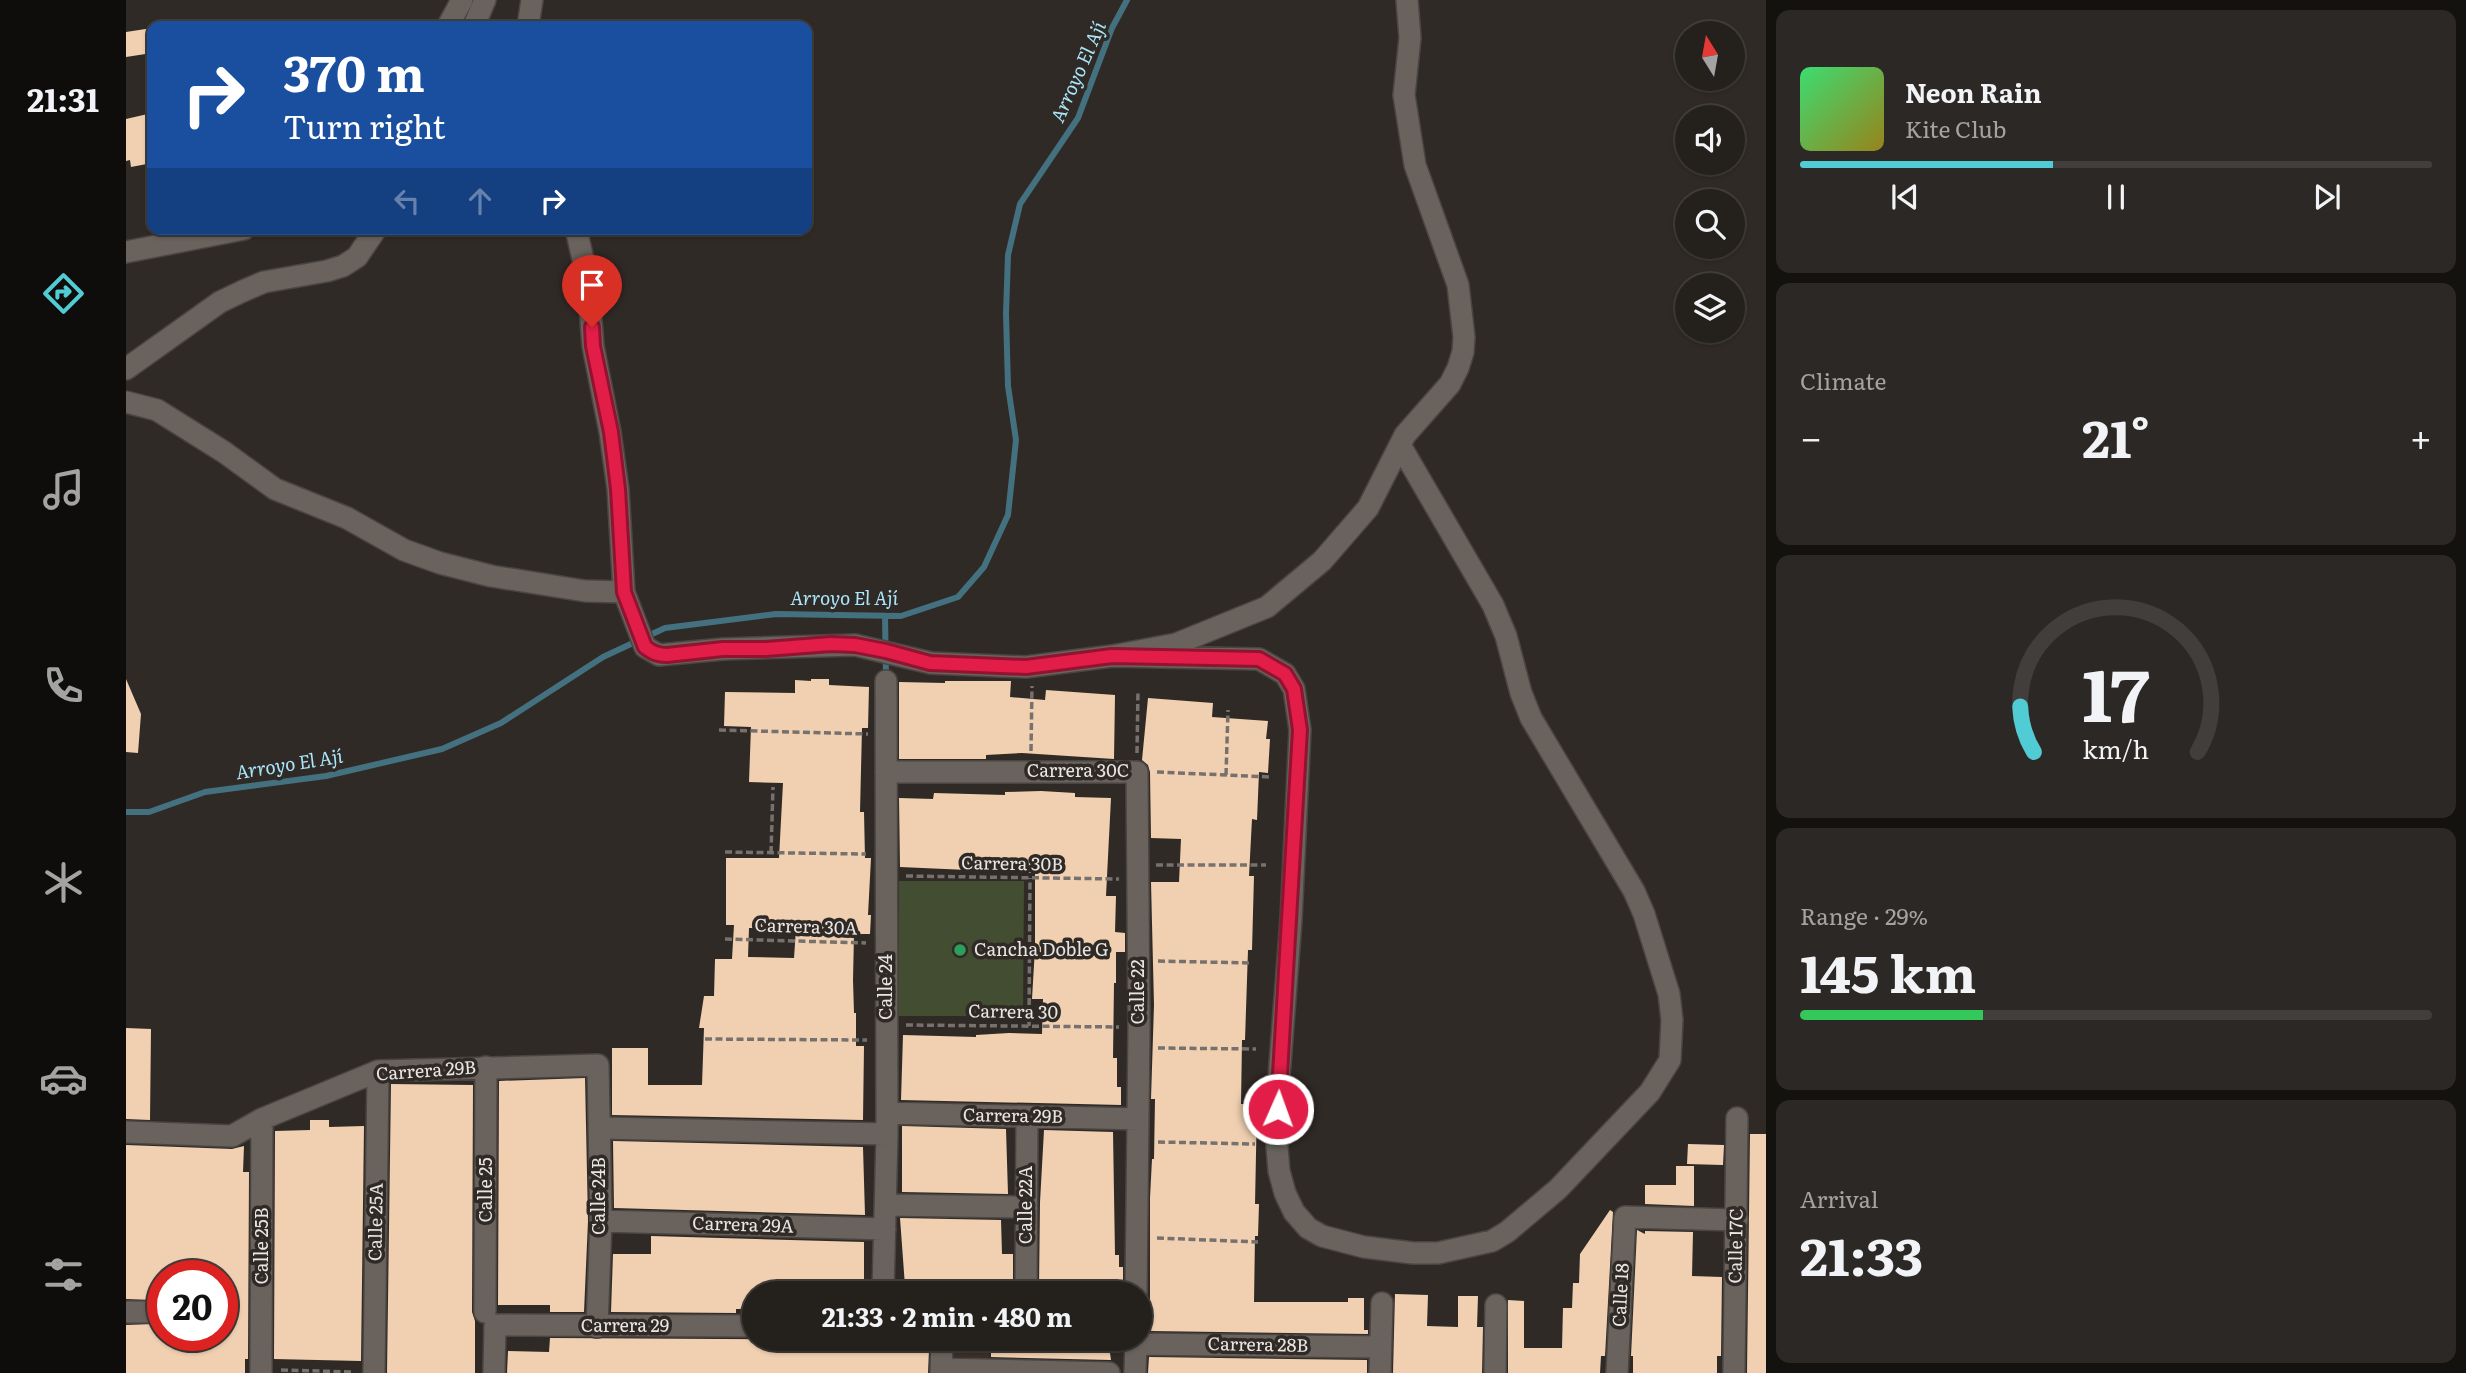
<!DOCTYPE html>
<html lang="en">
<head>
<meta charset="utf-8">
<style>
	body { margin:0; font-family:Literata,serif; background:#2c2825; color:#f1f3f6; height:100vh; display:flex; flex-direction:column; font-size:26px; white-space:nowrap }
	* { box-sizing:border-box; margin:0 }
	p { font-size:23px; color:#a3a3a3 }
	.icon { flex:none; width:38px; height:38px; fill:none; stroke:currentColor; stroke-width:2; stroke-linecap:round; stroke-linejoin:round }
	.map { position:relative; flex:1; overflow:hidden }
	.details { display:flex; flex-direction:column; gap:10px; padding:10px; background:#14120f; width:700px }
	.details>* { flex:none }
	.guide { position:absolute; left:21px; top:21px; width:665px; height:214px; border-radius:14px; box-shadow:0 2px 5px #0004,0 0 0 2px #413e3b; background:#1a4fa0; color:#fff; overflow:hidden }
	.needle { width:46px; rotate:349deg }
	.buttons { position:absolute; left:1549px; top:21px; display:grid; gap:14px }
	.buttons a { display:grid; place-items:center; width:70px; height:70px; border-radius:50%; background:#24201c; box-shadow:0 2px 5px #0004,0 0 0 2px #413e3b; font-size:35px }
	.speed { position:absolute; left:21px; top:1260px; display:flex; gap:14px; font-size:35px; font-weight:700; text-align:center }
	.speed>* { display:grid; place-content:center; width:91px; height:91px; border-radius:50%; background:#24201c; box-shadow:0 2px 5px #0004,0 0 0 2px #413e3b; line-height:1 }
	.speed .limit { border:10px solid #d22; background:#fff; color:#111 }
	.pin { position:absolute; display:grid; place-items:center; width:60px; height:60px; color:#fff; margin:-72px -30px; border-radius:50% 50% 50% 0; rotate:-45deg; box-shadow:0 0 7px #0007 }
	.pin .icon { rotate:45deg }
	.me { position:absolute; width:77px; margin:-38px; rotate:2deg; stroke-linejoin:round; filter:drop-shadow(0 0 5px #0008) }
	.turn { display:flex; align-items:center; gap:24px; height:147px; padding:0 21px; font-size:32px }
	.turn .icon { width:91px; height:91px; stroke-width:2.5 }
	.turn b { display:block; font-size:49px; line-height:60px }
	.lanes { display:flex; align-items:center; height:66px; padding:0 21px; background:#0003; justify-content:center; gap:35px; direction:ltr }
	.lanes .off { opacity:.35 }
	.big { font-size:52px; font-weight:700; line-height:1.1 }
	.details .tile { flex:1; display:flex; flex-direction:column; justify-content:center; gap:10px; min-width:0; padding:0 24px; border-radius:14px; background:#2c2825 }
	.details .dial { align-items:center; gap:0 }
	.dial svg { height:182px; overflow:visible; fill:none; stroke:#413e3b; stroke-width:7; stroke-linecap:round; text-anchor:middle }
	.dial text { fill:#f1f3f6; stroke:none }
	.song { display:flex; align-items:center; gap:21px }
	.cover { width:84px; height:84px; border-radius:10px; background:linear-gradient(135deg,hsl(140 70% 55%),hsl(50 70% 35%)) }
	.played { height:7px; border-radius:4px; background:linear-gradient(90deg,#51ccd4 40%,#413e3b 40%) }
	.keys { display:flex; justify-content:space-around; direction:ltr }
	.heat { display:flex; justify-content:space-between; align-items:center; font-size:38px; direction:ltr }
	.charge { height:10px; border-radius:5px; background:linear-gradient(90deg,#34c759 29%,#413e3b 0) }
	.trip { position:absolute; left:616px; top:1281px; width:410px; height:70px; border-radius:35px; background:#24201c; box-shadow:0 2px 5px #0004,0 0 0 2px #413e3b; font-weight:700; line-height:70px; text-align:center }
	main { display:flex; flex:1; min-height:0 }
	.tabs { display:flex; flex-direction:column; width:126px; justify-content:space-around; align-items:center; background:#0e0d0b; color:#a3a3a3 }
	.tabs .icon { width:49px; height:49px }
	.tabs .active { color:#51ccd4 }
	.tabs b { font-size:32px; color:#f1f3f6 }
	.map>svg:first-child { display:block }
</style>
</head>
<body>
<main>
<nav class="tabs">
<b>21:31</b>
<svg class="icon active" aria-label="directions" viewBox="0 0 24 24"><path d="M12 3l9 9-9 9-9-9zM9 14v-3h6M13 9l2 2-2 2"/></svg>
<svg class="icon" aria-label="music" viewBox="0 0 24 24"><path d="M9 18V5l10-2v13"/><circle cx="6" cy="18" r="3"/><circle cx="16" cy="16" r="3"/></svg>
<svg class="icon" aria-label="phone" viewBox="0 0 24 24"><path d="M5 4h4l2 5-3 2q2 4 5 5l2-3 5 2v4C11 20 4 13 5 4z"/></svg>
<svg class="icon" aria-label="climate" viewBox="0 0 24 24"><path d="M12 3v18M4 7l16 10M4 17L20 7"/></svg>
<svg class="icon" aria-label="car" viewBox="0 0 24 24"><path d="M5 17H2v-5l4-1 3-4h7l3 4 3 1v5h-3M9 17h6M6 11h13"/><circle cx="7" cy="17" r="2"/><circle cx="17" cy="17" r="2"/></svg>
<svg class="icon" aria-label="filters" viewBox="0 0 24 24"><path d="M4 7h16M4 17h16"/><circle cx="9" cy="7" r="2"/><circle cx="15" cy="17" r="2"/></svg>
</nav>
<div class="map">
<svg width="1640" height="1373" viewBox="0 0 1640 1373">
	<rect width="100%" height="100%" fill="#302a26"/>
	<path fill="#3c3028" d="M823,1339H863V1364L822,1365Z"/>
	<path fill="#434d32" d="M773,881H898L897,1016H772Z"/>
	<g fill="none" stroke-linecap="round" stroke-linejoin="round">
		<path stroke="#447180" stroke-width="6" d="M759,616L760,676
			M0,812H23L79,792L200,776L316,749L375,723L477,657L539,628L650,614L775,616L832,597L858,567L882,515L890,440L882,386L880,314L882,255L894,204L952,118L986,28L1001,0"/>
	</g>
	<path fill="#f0d0b1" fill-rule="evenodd" d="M26,28V53L0,57V32Z
		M26,113V163L5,167L4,160L0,161V119Z
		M0,679L15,714L12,753L0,752Z
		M685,679H703V685L743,687L742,728H736L734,812H738L739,858H745L742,915H745L744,934H728L727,980L728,1013H730V1046H738L737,1120L486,1115V1048H522V1085H576L578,1028H573L578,996H588L589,959H606L608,925H600V858H653L657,783L623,782L625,727L598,726L599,692L669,693V680L685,681ZM623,928L670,929L668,958L622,957Z
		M819,681H885L884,697L919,700L920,690L989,695L988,759L896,753L860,755V759H773V682L819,683Z
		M1022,698L1087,703L1086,717L1142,721L1140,739H1144L1142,773L1133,772L1131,820L1126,819L1123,876H1128L1126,950H1122L1119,1040H1116L1115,1104H1131L1129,1204H1133L1132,1236H1129L1128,1302H1222V1298H1238V1330H1242V1334L1024,1331V1198L1026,1159H1028L1029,1099H1025L1028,1005L1025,882H1053L1055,839L1025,838L1024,772L1022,765L1016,760Z
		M915,791L949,793V797L985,798L980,896H990L989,932L999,933V952H990V983H988L987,1058H991V1087H995V1105L775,1100L777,1035L850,1037V1035L883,1033L916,1034L917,999H906L909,948V873L774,867L773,798L807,799L808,793L879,795V792Z
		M0,1028L25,1029L24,1120L0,1119Z
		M459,1078L462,1221L458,1312H424V1305H372L373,1081Z
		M265,1084L347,1085L346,1312L349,1321V1373H261Z
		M184,1120H203V1127L238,1126L235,1361L148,1359L149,1131L184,1130Z
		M776,1126L880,1129L882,1194L776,1192Z
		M918,1130L987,1132L989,1255H993V1267H997V1290L913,1288L914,1202Z
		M1624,1134H1640V1373H1621Z
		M487,1141L737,1147L739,1215L488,1208Z
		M1562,1144L1598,1145L1597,1165L1561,1164Z
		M0,1145L106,1149L118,1146L117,1172H123L122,1359H119V1373H0V1325L28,1324L35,1313L33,1305L28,1300L0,1299ZM37,1276H96V1335H37Z
		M1550,1166H1568V1206L1519,1204V1185H1550Z
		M1484,1210L1487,1212L1479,1356H1475L1474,1373H1382V1300L1398,1301V1348H1436L1437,1308H1446L1447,1283H1453L1454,1254Z
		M774,1218L875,1220L876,1254H887V1288H881V1291H812V1286H779Z
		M1511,1230L1519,1234V1231L1567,1232L1566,1276L1596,1277L1595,1356H1591V1373H1507V1356H1505Z
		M525,1236L738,1242V1293H627V1309H610V1313L485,1312L487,1254H525Z
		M1269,1294L1302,1295L1301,1326L1332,1327V1296H1352L1351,1327H1357L1356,1373H1267Z
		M424,1338L736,1340V1347L803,1350L802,1373H381L382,1351L423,1352Z
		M865,1339H883V1342H916V1339H982L985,1360L865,1357Z
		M1023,1357L1241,1360V1373H1022Z"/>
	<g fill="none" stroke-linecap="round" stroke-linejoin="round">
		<defs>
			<path id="minor" d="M322,26L336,0
				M348,26L359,0
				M402,26L406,0
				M450,229L462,281L467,346L484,432L492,489L498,592L519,647L533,655L597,649L729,645L805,663L874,666L900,667L986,656L1050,644L1141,607L1196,561L1242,508L1279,435L1324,384L1332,368L1337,352L1338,337L1332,285L1289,165L1278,95L1284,38L1281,0
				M0,252L118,229
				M0,369L94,302L117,291L138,282L201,271L217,266L231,257L250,229
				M0,402L31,410L98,452L149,489L221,518L278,550L314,563L365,576L459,591L498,592
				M986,656L1133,659L1159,674L1168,689L1174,730L1165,920L1152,1090L1151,1147L1153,1171L1159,1193L1168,1212L1182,1228L1196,1236L1238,1247L1287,1253H1312L1366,1241L1381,1232L1432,1189L1524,1092L1544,1060L1546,1020L1543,994L1518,914L1508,891L1405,718L1395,693L1380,636L1367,605L1274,445
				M760,772H1011L1013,1028L1010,1293
				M761,1113L1012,1119
				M473,1128L761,1134
				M0,1132L106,1136L136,1119L252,1071L472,1065L475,1221L471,1327
				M760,1205L900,1207
				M475,1221L759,1229
				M757,1293L761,1134L760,681
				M900,1293L901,1117
				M0,1312H22
				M359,1312L360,1067
				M1010,1344L1254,1347
				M815,1369L983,1373
				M135,1373L136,1119
				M248,1373L252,1071
				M368,1373L369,1325L628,1326
				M815,1373L816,1339
				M1009,1373L1010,1339
				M1254,1373L1256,1303
				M1369,1373L1370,1305
				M1491,1373L1499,1217L1611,1220
				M1608,1373L1611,1118"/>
		</defs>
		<use href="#minor" stroke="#4a4542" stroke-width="24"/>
		<path stroke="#77716e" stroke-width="3.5" stroke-dasharray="7 3.5" stroke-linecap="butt" d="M593,730L742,734
			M905,751L906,686
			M1011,753L1012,690
			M1031,772L1145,777
			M1100,775L1102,710
			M599,852L740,854
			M645,853L647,787
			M1030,865H1140
			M780,876L993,879
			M599,939L740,943
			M1032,961L1124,963
			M780,1025L993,1027
			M903,1026L904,878
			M579,1039L741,1040
			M1032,1048L1130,1049
			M1032,1142L1129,1144
			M1031,1238L1132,1242
			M155,1370L228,1372"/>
		<use href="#minor" stroke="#69625d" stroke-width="21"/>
	</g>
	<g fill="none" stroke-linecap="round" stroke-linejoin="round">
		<defs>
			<path id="route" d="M466,327L467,346L485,432L492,489L498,592L519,647C527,653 532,655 541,655L597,649H640L705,644L729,645L760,651L804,663L874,666L900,667L986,656L1133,659L1159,674L1168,689L1174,730L1152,1109"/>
		</defs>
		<use href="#route" stroke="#92132f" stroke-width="18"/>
		<use href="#route" stroke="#e11d48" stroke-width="12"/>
	</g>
	<circle fill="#2e9e5b" stroke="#302a26" stroke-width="2.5" cx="834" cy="950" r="7"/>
	<g text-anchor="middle" stroke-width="7" stroke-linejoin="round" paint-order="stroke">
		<g font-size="18" fill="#e9e5e2" stroke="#302a26">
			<text x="952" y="777">Carrera 30C</text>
			<text transform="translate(886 864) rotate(1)" y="6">Carrera 30B</text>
			<text transform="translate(680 927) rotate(2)" y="6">Carrera 30A</text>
			<text transform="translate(760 987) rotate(-90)" y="6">Calle 24</text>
			<text transform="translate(1012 992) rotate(-90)" y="6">Calle 22</text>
			<text transform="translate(887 1012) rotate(1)" y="6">Carrera 30</text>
			<text transform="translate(300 1071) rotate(-4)" y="6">Carrera 29B</text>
			<text transform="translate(887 1116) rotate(1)" y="6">Carrera 29B</text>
			<text transform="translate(360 1190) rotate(-90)" y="6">Calle 25</text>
			<text transform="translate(473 1196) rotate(-90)" y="6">Calle 24B</text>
			<text transform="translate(900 1205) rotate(-90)" y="6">Calle 22A</text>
			<text transform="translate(250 1222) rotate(-89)" y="6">Calle 25A</text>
			<text transform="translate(617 1225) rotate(2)" y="6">Carrera 29A</text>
			<text transform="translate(136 1246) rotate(-90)" y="6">Calle 25B</text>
			<text transform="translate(1610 1246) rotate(-89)" y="6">Calle 17C</text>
			<text transform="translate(1495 1295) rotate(-87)" y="6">Calle 18</text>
			<text x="499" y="1332">Carrera 29</text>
			<text transform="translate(1132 1345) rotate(1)" y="6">Carrera 28B</text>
		</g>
		<g font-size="18" fill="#e9e5e2" stroke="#302a26" text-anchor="start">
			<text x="848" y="956">Cancha Doble G</text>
		</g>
		<g font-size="19" font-style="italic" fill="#a9e6fb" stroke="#302a26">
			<text transform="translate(952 72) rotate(-66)" y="7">Arroyo El Ají</text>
			<text x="718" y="605">Arroyo El Ají</text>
			<text transform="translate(163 764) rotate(-9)" y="7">Arroyo El Ají</text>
		</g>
	</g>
</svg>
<div class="buttons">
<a><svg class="needle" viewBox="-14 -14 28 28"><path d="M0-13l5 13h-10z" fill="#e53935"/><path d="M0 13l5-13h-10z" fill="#a3a3a3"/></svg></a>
<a><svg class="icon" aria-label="sound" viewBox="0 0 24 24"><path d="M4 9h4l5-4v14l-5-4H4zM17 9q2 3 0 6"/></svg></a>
<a><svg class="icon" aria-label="search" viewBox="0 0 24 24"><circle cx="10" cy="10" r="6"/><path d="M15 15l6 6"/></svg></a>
<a><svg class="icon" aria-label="layers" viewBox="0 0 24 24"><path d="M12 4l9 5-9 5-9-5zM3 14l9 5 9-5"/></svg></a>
</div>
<div class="speed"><div class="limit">20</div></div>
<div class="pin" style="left:466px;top:327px;background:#d93025"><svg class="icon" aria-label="arrive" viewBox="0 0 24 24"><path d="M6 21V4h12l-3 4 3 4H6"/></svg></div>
<svg class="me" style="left:1152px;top:1109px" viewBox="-20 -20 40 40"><circle r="17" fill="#e11d48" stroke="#fff" stroke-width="3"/><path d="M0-11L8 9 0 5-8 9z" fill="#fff"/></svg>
<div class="trip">21:33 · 2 min · 480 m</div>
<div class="guide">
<div class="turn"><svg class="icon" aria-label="right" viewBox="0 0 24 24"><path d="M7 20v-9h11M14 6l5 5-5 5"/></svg><div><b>370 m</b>Turn right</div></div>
<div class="lanes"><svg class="icon off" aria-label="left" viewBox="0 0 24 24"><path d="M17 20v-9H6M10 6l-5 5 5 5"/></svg><svg class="icon off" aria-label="ahead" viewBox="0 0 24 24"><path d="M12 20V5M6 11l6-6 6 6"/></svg><svg class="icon" aria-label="right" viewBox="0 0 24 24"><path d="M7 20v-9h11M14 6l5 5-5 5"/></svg></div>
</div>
</div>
<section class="details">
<div class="tile">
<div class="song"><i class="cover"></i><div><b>Neon Rain</b><p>Kite Club</p></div></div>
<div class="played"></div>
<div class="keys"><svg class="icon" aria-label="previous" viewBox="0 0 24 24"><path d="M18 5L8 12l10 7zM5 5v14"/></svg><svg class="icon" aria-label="pause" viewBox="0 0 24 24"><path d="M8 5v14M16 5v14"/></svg><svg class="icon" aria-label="next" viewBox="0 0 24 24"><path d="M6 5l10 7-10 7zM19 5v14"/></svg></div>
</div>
<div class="tile"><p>Climate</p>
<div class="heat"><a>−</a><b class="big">21°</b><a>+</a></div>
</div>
<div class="tile dial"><svg viewBox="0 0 100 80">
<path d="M14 69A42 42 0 1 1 86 69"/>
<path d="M14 69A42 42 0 0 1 8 49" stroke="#51ccd4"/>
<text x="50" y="56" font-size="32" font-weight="700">17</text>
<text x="50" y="72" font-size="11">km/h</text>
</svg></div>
<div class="tile"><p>Range · 29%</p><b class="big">145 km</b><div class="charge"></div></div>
<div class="tile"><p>Arrival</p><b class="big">21:33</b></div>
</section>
</main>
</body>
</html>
